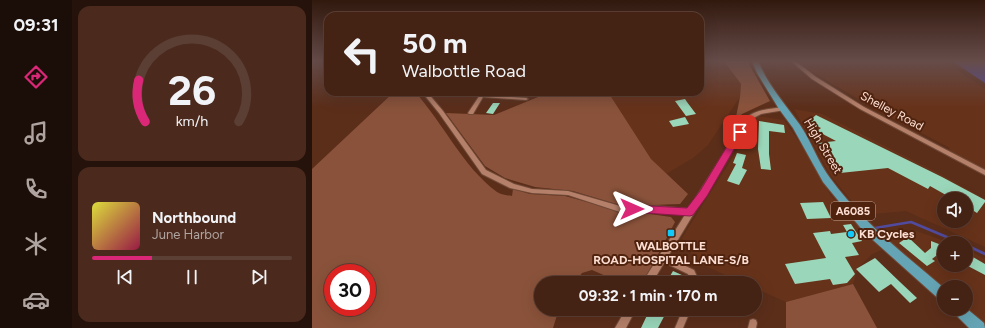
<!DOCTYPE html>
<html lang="en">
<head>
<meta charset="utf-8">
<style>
	body { margin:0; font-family:Figtree,sans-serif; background:#4b2a1d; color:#f1f3f6; height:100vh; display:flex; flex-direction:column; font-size:15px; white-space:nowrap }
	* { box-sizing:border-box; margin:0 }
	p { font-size:13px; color:#afa4a0 }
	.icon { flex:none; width:22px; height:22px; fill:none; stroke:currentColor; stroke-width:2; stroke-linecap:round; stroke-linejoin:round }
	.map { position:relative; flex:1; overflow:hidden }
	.panel { display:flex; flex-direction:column; gap:6px; padding:6px; background:#25130b; width:240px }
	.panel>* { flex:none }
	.banner { position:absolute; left:12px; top:12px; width:380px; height:84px; border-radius:12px; box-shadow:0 4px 16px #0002,0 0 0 1px #5c3f34; background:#442214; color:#f1f3f6; overflow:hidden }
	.buttons { position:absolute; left:625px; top:192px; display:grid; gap:8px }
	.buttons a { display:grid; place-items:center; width:36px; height:36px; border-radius:50%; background:#442214; box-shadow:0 4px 16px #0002,0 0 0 1px #5c3f34; font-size:20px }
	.speed { position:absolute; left:12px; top:264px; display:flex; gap:8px; font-size:20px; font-weight:700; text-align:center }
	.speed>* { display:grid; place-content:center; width:52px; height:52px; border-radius:50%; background:#442214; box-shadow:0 4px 16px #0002,0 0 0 1px #5c3f34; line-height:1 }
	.speed .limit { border:6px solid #d22; background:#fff; color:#111 }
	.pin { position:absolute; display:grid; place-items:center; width:34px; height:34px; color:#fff; margin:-17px; border-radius:8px; box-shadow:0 2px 6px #0006 }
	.me { position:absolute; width:44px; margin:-22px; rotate:90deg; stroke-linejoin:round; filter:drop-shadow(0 0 3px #0008) }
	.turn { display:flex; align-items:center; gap:14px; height:84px; padding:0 12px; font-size:18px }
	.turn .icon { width:52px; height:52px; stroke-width:2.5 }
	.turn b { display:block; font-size:28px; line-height:34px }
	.panel .tile { flex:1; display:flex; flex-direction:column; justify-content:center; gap:6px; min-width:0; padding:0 14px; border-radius:12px; background:#4b2a1d }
	.panel .dial { align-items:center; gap:0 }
	.dial svg { height:104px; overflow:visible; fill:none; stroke:#5c3f34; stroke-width:7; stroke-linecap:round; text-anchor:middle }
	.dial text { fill:#f1f3f6; stroke:none }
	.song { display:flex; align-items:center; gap:12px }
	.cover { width:48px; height:48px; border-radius:6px; background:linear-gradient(135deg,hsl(60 70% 55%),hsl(340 70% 35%)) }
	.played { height:4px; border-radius:2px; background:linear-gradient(90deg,#db2777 30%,#5c3f34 30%) }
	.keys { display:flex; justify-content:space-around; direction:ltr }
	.trip { position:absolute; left:222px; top:276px; width:228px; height:40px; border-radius:20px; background:#442214; box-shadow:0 4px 16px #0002,0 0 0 1px #5c3f34; font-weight:700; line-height:40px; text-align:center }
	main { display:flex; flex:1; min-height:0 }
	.menu { display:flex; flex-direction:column; width:72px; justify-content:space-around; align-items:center; background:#1b0e08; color:#afa4a0 }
	.menu .icon { width:28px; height:28px }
	.menu .current { color:#db2777 }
	.menu b { font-size:18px; color:#f1f3f6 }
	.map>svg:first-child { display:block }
</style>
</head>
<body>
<main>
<nav class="menu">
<b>09:31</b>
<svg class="icon current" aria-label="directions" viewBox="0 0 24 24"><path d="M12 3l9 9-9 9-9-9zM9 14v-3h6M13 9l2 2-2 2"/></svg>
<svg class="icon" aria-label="music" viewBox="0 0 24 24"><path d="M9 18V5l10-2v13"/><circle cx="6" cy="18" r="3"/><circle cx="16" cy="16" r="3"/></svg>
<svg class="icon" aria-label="phone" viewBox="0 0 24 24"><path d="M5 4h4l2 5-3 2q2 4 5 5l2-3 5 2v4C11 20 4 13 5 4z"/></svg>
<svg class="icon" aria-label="climate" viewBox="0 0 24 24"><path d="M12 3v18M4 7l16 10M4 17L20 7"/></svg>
<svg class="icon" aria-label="car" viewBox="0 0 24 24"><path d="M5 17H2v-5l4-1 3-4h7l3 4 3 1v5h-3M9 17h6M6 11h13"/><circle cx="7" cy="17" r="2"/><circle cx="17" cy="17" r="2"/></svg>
</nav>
<section class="panel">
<div class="tile dial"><svg viewBox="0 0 100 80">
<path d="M14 69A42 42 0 1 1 86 69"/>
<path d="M14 69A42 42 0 0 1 9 37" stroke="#db2777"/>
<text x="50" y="56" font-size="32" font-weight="700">26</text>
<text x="50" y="72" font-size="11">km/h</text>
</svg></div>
<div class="tile">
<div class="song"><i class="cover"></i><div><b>Northbound</b><p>June Harbor</p></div></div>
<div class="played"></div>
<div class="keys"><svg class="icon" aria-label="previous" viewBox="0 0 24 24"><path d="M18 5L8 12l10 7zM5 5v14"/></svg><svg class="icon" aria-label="pause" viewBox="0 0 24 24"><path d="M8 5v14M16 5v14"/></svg><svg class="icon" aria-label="next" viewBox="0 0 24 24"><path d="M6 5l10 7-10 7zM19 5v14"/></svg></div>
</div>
</section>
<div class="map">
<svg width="673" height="328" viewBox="0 0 673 328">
	<rect width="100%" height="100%" fill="#5b2e1a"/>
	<path fill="#67321a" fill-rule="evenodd" d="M388,61H412L429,84L428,97L396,145L381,158L354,174L339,159L296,92H388Z
		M457,61H632L673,89V170L636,150L638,148L560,107L495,69L468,71Z
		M482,109L510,114L630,175L673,199V247L594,211L551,215L519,176ZM632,199H654V221H632Z
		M445,116L472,120L499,159L519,196L570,250L560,254L546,268L541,284L474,302L443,288V283H430L385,262L370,238L429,144Z
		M601,230L639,243H632V265H654V249L673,259V325L654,308V287H632V289L577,242Z"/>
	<path fill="#8a523a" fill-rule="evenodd" d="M412,61H437L438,66L458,101L430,114L423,122L428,97L429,84Z
		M82,92H103C132,124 150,166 185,192C189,195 195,195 200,196L201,189L218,194L253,196L308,211L324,212L359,217L363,222L331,283H310L280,270L270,273L263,283H229V309H247L241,328H0V169ZM21,273H55V307H21Z
		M229,92H296L339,159L376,194L368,204L311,206L261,191L223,187L193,178L173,166L134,113L182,115L231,95Z
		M541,284L565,328H474V302Z"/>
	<path fill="#514b9f" d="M640,61H673V83Z"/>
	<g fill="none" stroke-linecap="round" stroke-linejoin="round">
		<path stroke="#514b9f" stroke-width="2.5" d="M563,228L599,222L649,243
			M654,245L673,254"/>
	</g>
	<path fill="#9ad6b9" d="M373,99L375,102L384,114L374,116L363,101Z
		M181,103H188L181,114L174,113Z
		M504,115L630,177L673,200V202L665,213L654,206V199H641L618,186L616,189L576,168L528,173L506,143L524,141L505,131L509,128L496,122Z
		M373,117L377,124L361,127L357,121Z
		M447,121L472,125L473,133L457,131V154L459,170L449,169L446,149Z
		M425,153L434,155L430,168L435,170L427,185L415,181L424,164L421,163Z
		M511,202L519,218L495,219L488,203Z
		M539,224L550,241L540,243L547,255L533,257L543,274L535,283L521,285L518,279L483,284L473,264L514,258L501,233L518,231L519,234L535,232L531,225Z
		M596,237L613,253L619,248V241L632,246V253L629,252L620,259L623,261L615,266L587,243Z
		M654,253L673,264V275L654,265Z
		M563,258L588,282L605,298L598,303L579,284L567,292L544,269Z
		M361,271L372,276L369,283H354Z
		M338,309H356L346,328H329Z"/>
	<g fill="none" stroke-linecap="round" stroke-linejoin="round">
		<defs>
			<path id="minor" d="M479,61H483L504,77L552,107L673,170V175L548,109L500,79Z
				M110,92H115L131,111L174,170L202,184L220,189L256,191L308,206H345L378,209L380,210L381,212L380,214L378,215L345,212H308L256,195L220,193L198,188L170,174L127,113Z
				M170,92H174L173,95L214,98L216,99L214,100L171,97L161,114H157L156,113Z
				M350,255L382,270L388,283H380L376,274L347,260L346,258L347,256Z
				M371,309H379L371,328H363Z
				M441,319L444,320L445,323L444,328H436L438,320Z"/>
			<path id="tertiary" d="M471,107L474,109L473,110L449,114L438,120L340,283H330L434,118C444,109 458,109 471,107Z
				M314,309H324L314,328H303Z"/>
			<path id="primary" d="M440,61H446C456,85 473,104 488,125C499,141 506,162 518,178C549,221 592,254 632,288V302L628,300L552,232L511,182L481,128L467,109L445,73Z
				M654,308L672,323L673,328H657L642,313L640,309H654Z"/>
		</defs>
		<use href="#minor" stroke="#704937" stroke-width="2"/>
		<use href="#tertiary" stroke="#704937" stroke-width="2"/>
		<use href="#primary" stroke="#704937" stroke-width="2"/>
		<use href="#minor" fill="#b5806a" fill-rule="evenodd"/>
		<use href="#tertiary" fill="#b5806a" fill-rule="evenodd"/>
		<use href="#primary" fill="#65a4b4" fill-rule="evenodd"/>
	</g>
	<linearGradient id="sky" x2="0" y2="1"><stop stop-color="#32190e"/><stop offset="0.57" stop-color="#664c49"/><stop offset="1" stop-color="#664c49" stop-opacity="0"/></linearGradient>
	<rect width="673" height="107" fill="url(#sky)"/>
	<path fill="#db2777" stroke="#8e194d" d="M428,129L432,132L395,196L381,215L378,216L317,212L315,209L317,206L320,205L375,208L388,191L425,130Z"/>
	<g fill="#11cafa" stroke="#50230f" stroke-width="1.5">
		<rect x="355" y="229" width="8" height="8" rx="2"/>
		<circle cx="539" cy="234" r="4"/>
	</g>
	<g text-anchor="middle" stroke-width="4" stroke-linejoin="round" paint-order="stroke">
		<rect fill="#50230f" stroke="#c8a698" stroke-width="1" x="519" y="202" width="44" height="18" rx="3"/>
		<g font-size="11" font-weight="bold" fill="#fcded2">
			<text x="541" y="215">A6085</text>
		</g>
		<g font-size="12" fill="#fcded2" stroke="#50230f">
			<text transform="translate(580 111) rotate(28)" y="4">Shelley Road</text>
			<text transform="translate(511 146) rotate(59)" y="4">High Street</text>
		</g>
		<g font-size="12" font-weight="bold" fill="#fcded2" stroke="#50230f" text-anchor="start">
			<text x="547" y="238">KB Cycles</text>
			<text x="359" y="250" text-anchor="middle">WALBOTTLE<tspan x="359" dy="14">ROAD-HOSPITAL LANE-S/B</tspan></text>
		</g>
	</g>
</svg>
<div class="buttons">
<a><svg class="icon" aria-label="sound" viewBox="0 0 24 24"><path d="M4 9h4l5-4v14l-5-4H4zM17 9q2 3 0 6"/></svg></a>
<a>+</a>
<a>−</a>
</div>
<div class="speed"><div class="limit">30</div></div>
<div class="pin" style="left:428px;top:132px;background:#d93025"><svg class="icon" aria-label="arrive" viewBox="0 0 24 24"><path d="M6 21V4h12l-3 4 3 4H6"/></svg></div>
<svg class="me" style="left:320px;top:209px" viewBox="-20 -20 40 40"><path d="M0-17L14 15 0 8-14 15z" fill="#db2777" stroke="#fff" stroke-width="4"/></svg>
<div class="trip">09:32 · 1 min · 170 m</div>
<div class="banner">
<div class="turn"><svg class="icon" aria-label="left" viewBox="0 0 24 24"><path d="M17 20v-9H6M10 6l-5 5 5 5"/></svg><div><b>50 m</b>Walbottle Road</div></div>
</div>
</div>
</main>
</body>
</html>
